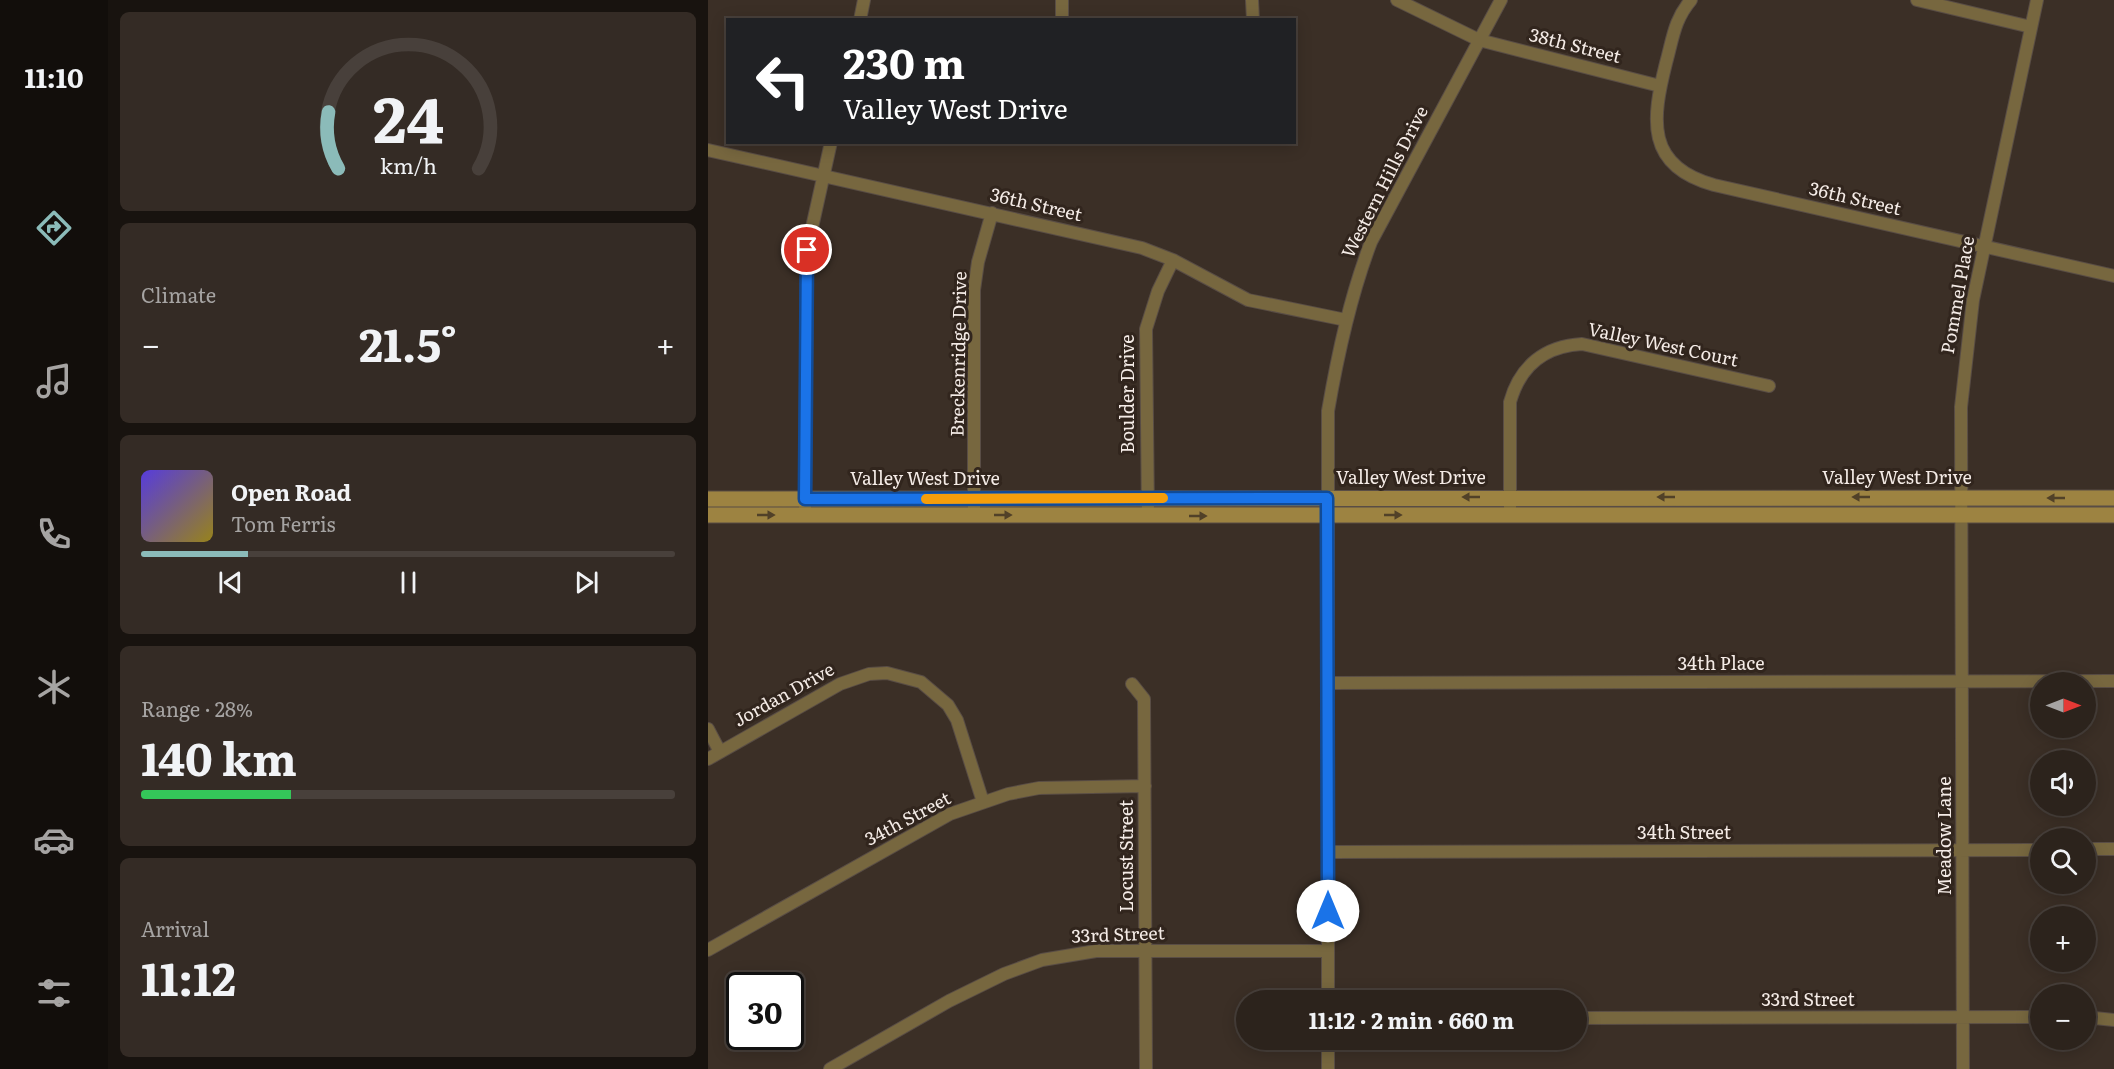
<!DOCTYPE html>
<html lang="en">
<head>
<meta charset="utf-8">
<style>
	body { margin:0; font-family:Literata,serif; background:#342b25; color:#f1f3f6; height:100vh; display:flex; flex-direction:column; font-size:22px; white-space:nowrap }
	* { box-sizing:border-box; margin:0 }
	p { font-size:20px; color:#a6a4a3 }
	.icon { flex:none; width:33px; height:33px; fill:none; stroke:currentColor; stroke-width:2; stroke-linecap:round; stroke-linejoin:round }
	.map { position:relative; flex:1; overflow:hidden }
	.side { display:flex; flex-direction:column; gap:12px; padding:12px; background:#18130f; width:600px }
	.side>* { flex:none }
	.hud { position:absolute; left:18px; top:18px; width:570px; height:126px; border-radius:0px; box-shadow:0 3px 15px #0003,0 0 0 2px #48403b; background:#202124; color:#fff; overflow:hidden }
	.needle { width:39px; rotate:90deg }
	.tools { position:absolute; left:1322px; top:672px; display:grid; gap:12px }
	.tools a { display:grid; place-items:center; width:66px; height:66px; border-radius:50%; background:#2c231c; box-shadow:0 3px 15px #0003,0 0 0 2px #48403b; font-size:30px }
	.speed { position:absolute; left:18px; top:972px; display:flex; gap:12px; font-size:30px; font-weight:700; text-align:center }
	.speed>* { display:grid; place-content:center; width:78px; height:78px; border-radius:50%; background:#2c231c; box-shadow:0 3px 15px #0003,0 0 0 2px #48403b; line-height:1 }
	.speed .limit { border:3px solid #111; border-radius:9px; background:#fff; color:#111 }
	.pin { position:absolute; display:grid; place-items:center; width:51px; height:51px; color:#fff; margin:-26px; border:3px solid #fff; border-radius:50%; box-shadow:0 2px 6px #0007 }
	.me { position:absolute; width:66px; margin:-33px; rotate:0deg; stroke-linejoin:round; filter:drop-shadow(0 0 4px #0008) }
	.turn { display:flex; align-items:center; gap:21px; height:126px; padding:0 18px; font-size:27px }
	.turn .icon { width:78px; height:78px; stroke-width:2.5 }
	.turn b { display:block; font-size:42px; line-height:51px }
	.big { font-size:45px; font-weight:700; line-height:1.1 }
	.side .card { flex:1; display:flex; flex-direction:column; justify-content:center; gap:9px; min-width:0; padding:0 21px; border-radius:9px; background:#342b25 }
	.side .dial { align-items:center; gap:0 }
	.dial svg { height:156px; overflow:visible; fill:none; stroke:#48403b; stroke-width:7; stroke-linecap:round; text-anchor:middle }
	.dial text { fill:#f1f3f6; stroke:none }
	.song { display:flex; align-items:center; gap:18px }
	.cover { width:72px; height:72px; border-radius:9px; background:linear-gradient(135deg,hsl(250 70% 55%),hsl(50 70% 35%)) }
	.played { height:6px; border-radius:3px; background:linear-gradient(90deg,#8bbbb9 20%,#48403b 20%) }
	.keys { display:flex; justify-content:space-around; direction:ltr }
	.heat { display:flex; justify-content:space-between; align-items:center; font-size:33px; direction:ltr }
	.charge { height:9px; border-radius:4px; background:linear-gradient(90deg,#34c759 28%,#48403b 0) }
	.trip { position:absolute; left:528px; top:990px; width:351px; height:60px; border-radius:30px; background:#2c231c; box-shadow:0 3px 15px #0003,0 0 0 2px #48403b; font-weight:700; line-height:60px; text-align:center }
	main { display:flex; flex:1; min-height:0 }
	.menu { display:flex; flex-direction:column; width:108px; justify-content:space-around; align-items:center; background:#120e0b; color:#a6a4a3 }
	.menu .icon { width:42px; height:42px }
	.menu .current { color:#8bbbb9 }
	.menu b { font-size:27px; color:#f1f3f6 }
	.map>svg:first-child { display:block }
</style>
</head>
<body>
<main>
<nav class="menu">
<b>11:10</b>
<svg class="icon current" aria-label="directions" viewBox="0 0 24 24"><path d="M12 3l9 9-9 9-9-9zM9 14v-3h6M13 9l2 2-2 2"/></svg>
<svg class="icon" aria-label="music" viewBox="0 0 24 24"><path d="M9 18V5l10-2v13"/><circle cx="6" cy="18" r="3"/><circle cx="16" cy="16" r="3"/></svg>
<svg class="icon" aria-label="phone" viewBox="0 0 24 24"><path d="M5 4h4l2 5-3 2q2 4 5 5l2-3 5 2v4C11 20 4 13 5 4z"/></svg>
<svg class="icon" aria-label="climate" viewBox="0 0 24 24"><path d="M12 3v18M4 7l16 10M4 17L20 7"/></svg>
<svg class="icon" aria-label="car" viewBox="0 0 24 24"><path d="M5 17H2v-5l4-1 3-4h7l3 4 3 1v5h-3M9 17h6M6 11h13"/><circle cx="7" cy="17" r="2"/><circle cx="17" cy="17" r="2"/></svg>
<svg class="icon" aria-label="filters" viewBox="0 0 24 24"><path d="M4 7h16M4 17h16"/><circle cx="9" cy="7" r="2"/><circle cx="15" cy="17" r="2"/></svg>
</nav>
<section class="side">
<div class="card dial"><svg viewBox="0 0 100 80">
<path d="M14 69A42 42 0 1 1 86 69"/>
<path d="M14 69A42 42 0 0 1 9 40" stroke="#8bbbb9"/>
<text x="50" y="56" font-size="32" font-weight="700">24</text>
<text x="50" y="72" font-size="11">km/h</text>
</svg></div>
<div class="card"><p>Climate</p>
<div class="heat"><a>−</a><b class="big">21.5°</b><a>+</a></div>
</div>
<div class="card">
<div class="song"><i class="cover"></i><div><b>Open Road</b><p>Tom Ferris</p></div></div>
<div class="played"></div>
<div class="keys"><svg class="icon" aria-label="previous" viewBox="0 0 24 24"><path d="M18 5L8 12l10 7zM5 5v14"/></svg><svg class="icon" aria-label="pause" viewBox="0 0 24 24"><path d="M8 5v14M16 5v14"/></svg><svg class="icon" aria-label="next" viewBox="0 0 24 24"><path d="M6 5l10 7-10 7zM19 5v14"/></svg></div>
</div>
<div class="card"><p>Range · 28%</p><b class="big">140 km</b><div class="charge"></div></div>
<div class="card"><p>Arrival</p><b class="big">11:12</b></div>
</section>
<div class="map">
<svg width="1406" height="1069" viewBox="0 0 1406 1069">
	<rect width="100%" height="100%" fill="#3b2f26"/>
	<g fill="none" stroke-linecap="round" stroke-linejoin="round">
		<defs>
			<path id="minor" d="M354,0V20
				M544,0L545,20
				M689,0L771,40L952,86
				M983,0C966,20 965,38 958,63C944,119 937,166 1006,185L1406,276
				M1209,0L1323,27
				M152,20L156,0
				M0,150L434,248L465,260L540,300L638,320
				M802,507V402C812,366 837,346 874,344L1061,386
				M97,508L99,250L123,142
				M266,515V290L270,262L284,213
				M440,516L438,329L450,291L465,260
				M619,683L1406,681
				M424,684L436,699L438,1069
				M0,729L12,752
				M0,759L132,684L161,674L179,673L213,682L240,705L249,720L275,802
				M1377,849H1406
				M620,852L1332,850
				M0,950L242,814L300,794L331,788L437,786
				M620,1000V411C630,353 642,297 663,242L793,0
				M1377,1017L1406,1020
				M868,1018L1332,1017
				M620,1040V1069
				M122,1069L241,1001L296,974L334,960L388,951H620
				M1255,1069L1253,407L1265,300L1329,0"/>
			<path id="secondary" d="M0,499L1406,498
				M0,515H1406"/>
		</defs>
		<use href="#minor" stroke="#594d45" stroke-width="14"/>
		<use href="#secondary" stroke="#594d45" stroke-width="17"/>
		<use href="#minor" stroke="#77673f" stroke-width="12"/>
		<use href="#secondary" stroke="#9d8341" stroke-width="15"/>
	</g>
	<defs><path id="oneway-solid" d="M-6-.8H1V-3.2L6.5 0L1 3.2V.8H-6Z" transform="scale(1.5)"/></defs>
	<g fill="#514128">
		<use href="#oneway-solid" transform="translate(763 497) rotate(180)"/>
		<use href="#oneway-solid" transform="translate(958 497) rotate(-180)"/>
		<use href="#oneway-solid" transform="translate(1153 497) rotate(-180)"/>
		<use href="#oneway-solid" transform="translate(1348 498) rotate(-180)"/>
		<use href="#oneway-solid" transform="translate(58 515)"/>
		<use href="#oneway-solid" transform="translate(295 515)"/>
		<use href="#oneway-solid" transform="translate(685 515)"/>
		<use href="#oneway-solid" transform="translate(490 516)"/>
	</g>
	<g fill="none" stroke-linecap="round" stroke-linejoin="round">
		<defs>
			<path id="route" d="M99,250L97,499L619,498L620,911"/>
		</defs>
		<use href="#route" stroke="#114b97" stroke-width="15"/>
		<use href="#route" stroke="#1a73e8" stroke-width="10"/>
		<path stroke="#f59e0b" stroke-width="10" d="M218,499L455,498"/>
	</g>
	<g text-anchor="middle" stroke-width="6" stroke-linejoin="round" paint-order="stroke">
		<g font-size="18" fill="#f4ebe6" stroke="#31251d">
			<text transform="translate(867 46) rotate(14)" y="6">38th Street</text>
			<text transform="translate(677 182) rotate(-63)" y="6">Western Hills Drive</text>
			<text transform="translate(1147 199) rotate(13)" y="6">36th Street</text>
			<text transform="translate(328 205) rotate(13)" y="6">36th Street</text>
			<text transform="translate(1250 295) rotate(-80)" y="6">Pommel Place</text>
			<text transform="translate(955 345) rotate(12)" y="6">Valley West Court</text>
			<text transform="translate(251 354) rotate(-89)" y="6">Breckenridge Drive</text>
			<text transform="translate(420 394) rotate(-90)" y="6">Boulder Drive</text>
			<text x="703" y="484">Valley West Drive</text>
			<text x="1189" y="484">Valley West Drive</text>
			<text x="217" y="485">Valley West Drive</text>
			<text x="1013" y="670">34th Place</text>
			<text transform="translate(76 695) rotate(-29)" y="6">Jordan Drive</text>
			<text transform="translate(200 819) rotate(-28)" y="6">34th Street</text>
			<text x="976" y="839">34th Street</text>
			<text transform="translate(1237 836) rotate(-90)" y="6">Meadow Lane</text>
			<text transform="translate(419 856) rotate(-90)" y="6">Locust Street</text>
			<text transform="translate(410 935) rotate(-2)" y="6">33rd Street</text>
			<text x="1100" y="1006">33rd Street</text>
		</g>
	</g>
</svg>
<div class="tools">
<a><svg class="needle" viewBox="-14 -14 28 28"><path d="M0-13l5 13h-10z" fill="#e53935"/><path d="M0 13l5-13h-10z" fill="#a6a4a3"/></svg></a>
<a><svg class="icon" aria-label="sound" viewBox="0 0 24 24"><path d="M4 9h4l5-4v14l-5-4H4zM17 9q2 3 0 6"/></svg></a>
<a><svg class="icon" aria-label="search" viewBox="0 0 24 24"><circle cx="10" cy="10" r="6"/><path d="M15 15l6 6"/></svg></a>
<a>+</a>
<a>−</a>
</div>
<div class="speed"><div class="limit">30</div></div>
<div class="pin" style="left:99px;top:250px;background:#d93025"><svg class="icon" aria-label="arrive" viewBox="0 0 24 24"><path d="M6 21V4h12l-3 4 3 4H6"/></svg></div>
<svg class="me" style="left:620px;top:911px" viewBox="-20 -20 40 40"><circle r="19" fill="#fff"/><path d="M0-13L10 11 0 6-10 11z" fill="#1a73e8"/></svg>
<div class="trip">11:12 · 2 min · 660 m</div>
<div class="hud">
<div class="turn"><svg class="icon" aria-label="left" viewBox="0 0 24 24"><path d="M17 20v-9H6M10 6l-5 5 5 5"/></svg><div><b>230 m</b>Valley West Drive</div></div>
</div>
</div>
</main>
</body>
</html>
